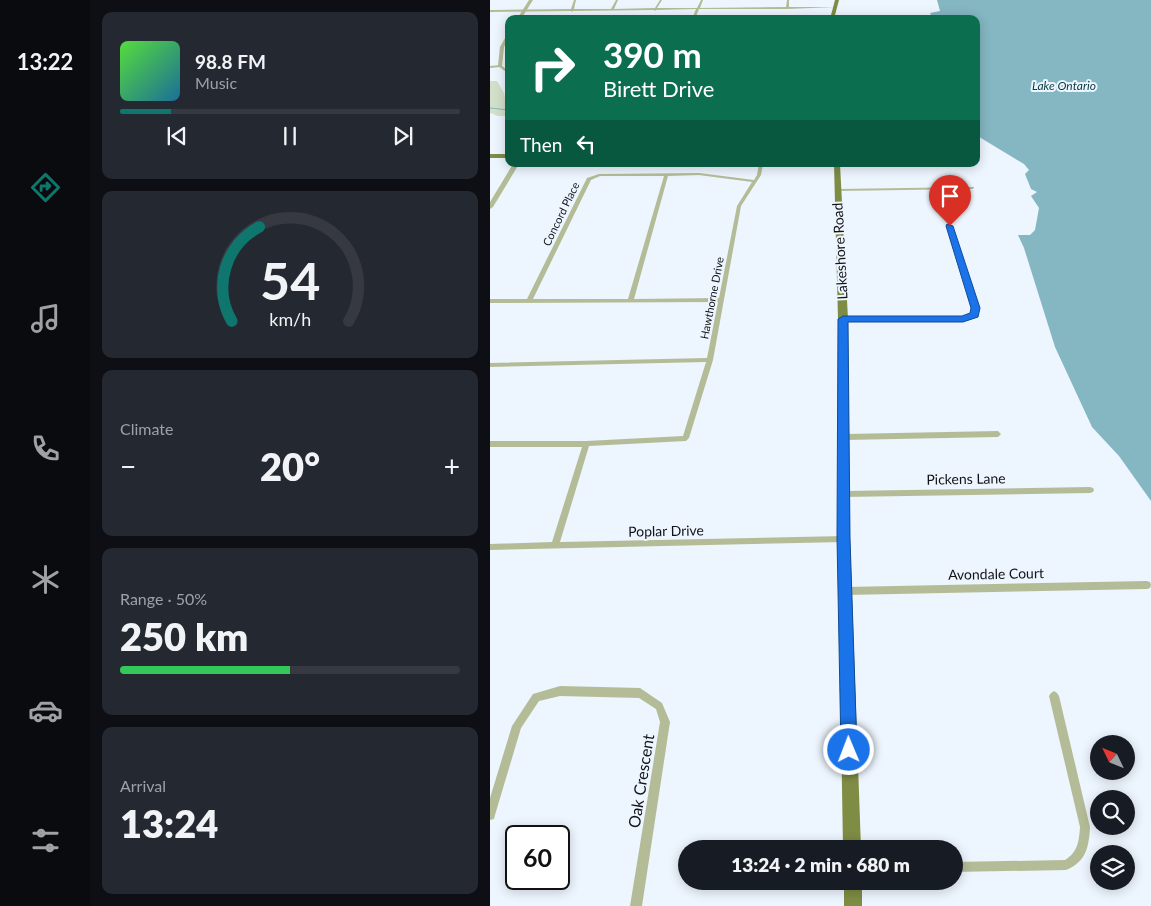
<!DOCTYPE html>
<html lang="en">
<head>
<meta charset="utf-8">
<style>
	body { margin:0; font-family:Lato,sans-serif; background:#242831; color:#f1f3f6; height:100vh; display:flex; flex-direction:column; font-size:19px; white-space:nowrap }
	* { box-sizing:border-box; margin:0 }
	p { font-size:16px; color:#9ea1a6 }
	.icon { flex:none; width:28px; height:28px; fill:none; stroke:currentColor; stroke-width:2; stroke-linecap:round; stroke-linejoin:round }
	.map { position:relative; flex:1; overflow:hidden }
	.drawer { display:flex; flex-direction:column; gap:12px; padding:12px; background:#0d0f14; width:400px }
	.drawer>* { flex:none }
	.banner { position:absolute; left:15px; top:15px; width:475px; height:152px; border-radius:10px; box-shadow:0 2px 12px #0003; background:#0b6e4f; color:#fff; overflow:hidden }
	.needle { width:32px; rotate:313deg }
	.tools { position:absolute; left:600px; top:735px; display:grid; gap:10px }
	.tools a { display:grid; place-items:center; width:45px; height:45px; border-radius:50%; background:#171b24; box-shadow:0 2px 12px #0003; font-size:25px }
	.speed { position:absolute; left:15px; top:825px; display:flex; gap:10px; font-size:25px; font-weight:700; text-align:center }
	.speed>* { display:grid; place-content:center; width:65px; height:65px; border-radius:50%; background:#171b24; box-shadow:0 2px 12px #0003; line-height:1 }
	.speed .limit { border:2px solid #111; border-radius:8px; background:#fff; color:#111 }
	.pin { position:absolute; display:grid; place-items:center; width:42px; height:42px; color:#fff; margin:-51px -21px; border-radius:50% 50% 50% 0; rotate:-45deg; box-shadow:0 0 5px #0007 }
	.pin .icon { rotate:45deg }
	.me { position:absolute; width:55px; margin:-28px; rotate:359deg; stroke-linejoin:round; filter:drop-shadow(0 0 4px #0008) }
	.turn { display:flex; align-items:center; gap:18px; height:105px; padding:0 15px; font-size:22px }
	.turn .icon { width:65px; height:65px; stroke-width:2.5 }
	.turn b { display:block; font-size:35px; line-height:42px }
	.then { display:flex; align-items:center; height:48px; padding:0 15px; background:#0003; gap:10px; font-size:19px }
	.big { font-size:38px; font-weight:800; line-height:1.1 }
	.drawer .widget { flex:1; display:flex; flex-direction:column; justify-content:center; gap:8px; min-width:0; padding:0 18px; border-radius:10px; background:#242831 }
	.drawer .dial { align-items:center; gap:0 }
	.dial svg { height:130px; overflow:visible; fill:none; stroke:#363941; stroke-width:7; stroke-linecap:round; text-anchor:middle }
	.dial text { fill:#f1f3f6; stroke:none }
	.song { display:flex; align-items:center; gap:15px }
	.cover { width:60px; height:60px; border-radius:8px; background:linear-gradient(135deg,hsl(110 70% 55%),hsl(200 70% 35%)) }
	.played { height:5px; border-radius:2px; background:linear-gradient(90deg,#0f766e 15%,#363941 15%) }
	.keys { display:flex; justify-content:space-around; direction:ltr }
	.heat { display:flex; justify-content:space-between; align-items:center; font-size:28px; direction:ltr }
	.charge { height:8px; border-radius:4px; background:linear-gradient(90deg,#34c759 50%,#363941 0) }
	.trip { position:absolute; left:188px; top:840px; width:285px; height:50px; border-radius:25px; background:#171b24; box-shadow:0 2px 12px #0003; font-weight:800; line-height:50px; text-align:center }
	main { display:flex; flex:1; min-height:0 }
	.dock { display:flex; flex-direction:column; width:90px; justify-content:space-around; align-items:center; background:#090b0e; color:#9ea1a6 }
	.dock .icon { width:35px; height:35px }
	.dock .selected { color:#0f766e }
	.dock b { font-size:22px; color:#f1f3f6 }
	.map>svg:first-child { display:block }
</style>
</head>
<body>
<main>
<nav class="dock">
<b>13:22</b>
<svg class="icon selected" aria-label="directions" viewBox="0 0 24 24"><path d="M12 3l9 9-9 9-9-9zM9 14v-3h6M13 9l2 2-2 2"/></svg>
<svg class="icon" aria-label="music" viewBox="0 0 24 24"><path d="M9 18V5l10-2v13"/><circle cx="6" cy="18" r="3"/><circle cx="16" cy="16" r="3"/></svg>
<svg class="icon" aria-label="phone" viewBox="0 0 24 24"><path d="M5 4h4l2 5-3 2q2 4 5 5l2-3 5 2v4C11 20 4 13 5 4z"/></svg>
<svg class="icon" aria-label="climate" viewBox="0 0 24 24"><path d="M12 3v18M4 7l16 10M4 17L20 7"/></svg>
<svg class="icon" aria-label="car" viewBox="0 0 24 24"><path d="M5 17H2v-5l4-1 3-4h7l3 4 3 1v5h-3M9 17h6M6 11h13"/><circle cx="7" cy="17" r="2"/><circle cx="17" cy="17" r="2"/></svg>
<svg class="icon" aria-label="filters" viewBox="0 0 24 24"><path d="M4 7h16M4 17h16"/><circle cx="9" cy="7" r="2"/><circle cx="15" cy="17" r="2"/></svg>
</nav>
<section class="drawer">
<div class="widget">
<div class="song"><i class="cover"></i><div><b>98.8 FM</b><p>Music</p></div></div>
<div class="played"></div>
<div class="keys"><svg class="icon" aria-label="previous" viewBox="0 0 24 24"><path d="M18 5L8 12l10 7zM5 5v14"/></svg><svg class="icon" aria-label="pause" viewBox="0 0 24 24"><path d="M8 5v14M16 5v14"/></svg><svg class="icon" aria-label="next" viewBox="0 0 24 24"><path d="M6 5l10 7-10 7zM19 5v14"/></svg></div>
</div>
<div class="widget dial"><svg viewBox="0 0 100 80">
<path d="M14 69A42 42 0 1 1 86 69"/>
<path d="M14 69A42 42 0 0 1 31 11" stroke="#0f766e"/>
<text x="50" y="56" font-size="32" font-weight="700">54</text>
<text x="50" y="72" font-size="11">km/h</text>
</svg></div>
<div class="widget"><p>Climate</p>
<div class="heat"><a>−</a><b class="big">20°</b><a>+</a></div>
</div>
<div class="widget"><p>Range · 50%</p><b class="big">250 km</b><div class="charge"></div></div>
<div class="widget"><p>Arrival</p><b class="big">13:24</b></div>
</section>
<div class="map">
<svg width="661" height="906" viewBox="0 0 661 906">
	<rect width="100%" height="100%" fill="#edf5fe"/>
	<path fill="#d2e0ca" d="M0,81H7L14,93L16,104H19V116H8L0,113Z"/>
	<path fill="#84b7c2" d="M447,0H661V501L629,456L602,427L565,347L534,248L528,235H540L545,230L549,208L541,196L547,192L541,189L535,174L539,170L534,164L486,135V19H443L440,13L450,11Z"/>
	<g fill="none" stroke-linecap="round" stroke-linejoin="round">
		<path stroke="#84b7c2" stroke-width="1" d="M0,108L19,110"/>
		<path fill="#b4bc97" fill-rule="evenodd" d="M84,0H86L84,9H121L126,0H128L124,9L165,8L170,0H172L167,8H207L211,0H213L210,8L296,7L297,0H299V7H345L297,9H209L205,19H202L206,9L166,10L165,11L164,10L83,11L82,12L81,11L0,12V10L81,9Z
			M11,65L10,67L0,68V66Z
			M269,164H273L271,175L251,206L223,360L199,438L196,441L99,446L70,542L354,536L357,537L358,539L357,541L354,542L0,550V544L62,542L92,447H0V441H96L193,436L216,362L0,367V363L217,358L228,302L0,303V299H37L97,178L109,174L209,173L264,180L267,175ZM209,175L262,182L247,206L229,298L144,299L178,176ZM110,176H174L138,299H43L101,180Z
			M484,187V188L482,189L347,191L345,190L347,189Z
			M458,225L462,226L489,308L487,316L473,321L351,320L350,319L353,317H473L482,314L483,308L458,226Z
			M508,431L511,434L508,437L355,440L352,437L355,434Z
			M600,487L603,488L604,490L603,492L600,493L354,497L351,496L350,494L351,492L354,491Z
			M657,581L660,582L661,585L660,588L657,589L356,595L353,594L352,591L353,588L356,587Z
			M70,686L150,688L172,703L180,722L152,906H140L170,722L166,709L149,698L70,696L49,701L31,728L5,815L4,819L0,820V798L22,726L43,694Z
			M564,691L567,693L569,696L600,827C599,847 596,862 576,870L464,872V862L575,860C588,852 589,841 590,827L559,696L561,693Z"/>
		<path fill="#b4bc97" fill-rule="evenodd" d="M39,0H43L31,19H27Z
			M19,31V37L14,47L12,66L19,71V74L8,66L10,47Z
			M23,164H29L3,207L0,209V202Z"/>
		<path fill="#7e8c44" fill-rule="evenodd" d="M345,0H349L344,19H340Z
			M0,154H19V158H0Z
			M344,164H350L358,319L360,539L371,849H353L348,539V319Z
			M354,881H372V906H354Z"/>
	</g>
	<path fill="#1a73e8" stroke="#114b97" d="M457,224L463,226L490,308L488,317L473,322H358L360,538L367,750L365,755L359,758L354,755L351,750L347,538L348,319L353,316H472L480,313L481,308L456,226Z"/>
	<g text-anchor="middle" stroke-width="4" stroke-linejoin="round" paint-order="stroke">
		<g font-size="11" fill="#111316" stroke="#edf5fe">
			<text transform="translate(71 214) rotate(-64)" y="4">Concord Place</text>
			<text transform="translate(222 298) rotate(-79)" y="4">Hawthorne Drive</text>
		</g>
		<g font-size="12" font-style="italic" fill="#093942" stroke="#edf5fe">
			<text x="574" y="90">Lake Ontario</text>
		</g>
		<g font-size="14" fill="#111316" stroke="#edf5fe">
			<text transform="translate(350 251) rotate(-93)" y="5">Lakeshore Road</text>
			<text transform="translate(476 479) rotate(-1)" y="5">Pickens Lane</text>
			<text transform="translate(176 531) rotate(-1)" y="5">Poplar Drive</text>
			<text transform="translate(506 574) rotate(-1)" y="5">Avondale Court</text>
		</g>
		<g font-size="16" fill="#111316" stroke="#edf5fe">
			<text transform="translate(151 781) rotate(-81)" y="6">Oak Crescent</text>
		</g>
	</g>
</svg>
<div class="tools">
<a><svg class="needle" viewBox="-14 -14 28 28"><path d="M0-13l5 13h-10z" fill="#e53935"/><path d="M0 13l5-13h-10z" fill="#9ea1a6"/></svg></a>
<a><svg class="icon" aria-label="search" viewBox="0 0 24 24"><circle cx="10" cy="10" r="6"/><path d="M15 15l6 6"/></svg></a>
<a><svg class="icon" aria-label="layers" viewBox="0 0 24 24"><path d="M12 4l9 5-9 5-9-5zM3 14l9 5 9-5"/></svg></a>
</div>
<div class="speed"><div class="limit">60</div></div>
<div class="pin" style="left:460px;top:226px;background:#d93025"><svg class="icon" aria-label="arrive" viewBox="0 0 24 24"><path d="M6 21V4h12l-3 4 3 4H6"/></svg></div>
<svg class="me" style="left:359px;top:750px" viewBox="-20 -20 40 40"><circle r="17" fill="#1a73e8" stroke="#fff" stroke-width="3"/><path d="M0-11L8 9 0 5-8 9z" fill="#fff"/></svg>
<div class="trip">13:24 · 2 min · 680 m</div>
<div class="banner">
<div class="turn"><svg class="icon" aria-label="right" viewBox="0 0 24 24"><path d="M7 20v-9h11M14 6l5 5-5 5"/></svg><div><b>390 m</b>Birett Drive</div></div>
<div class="then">Then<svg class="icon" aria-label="left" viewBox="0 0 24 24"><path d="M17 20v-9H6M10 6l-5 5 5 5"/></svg></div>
</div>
</div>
</main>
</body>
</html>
